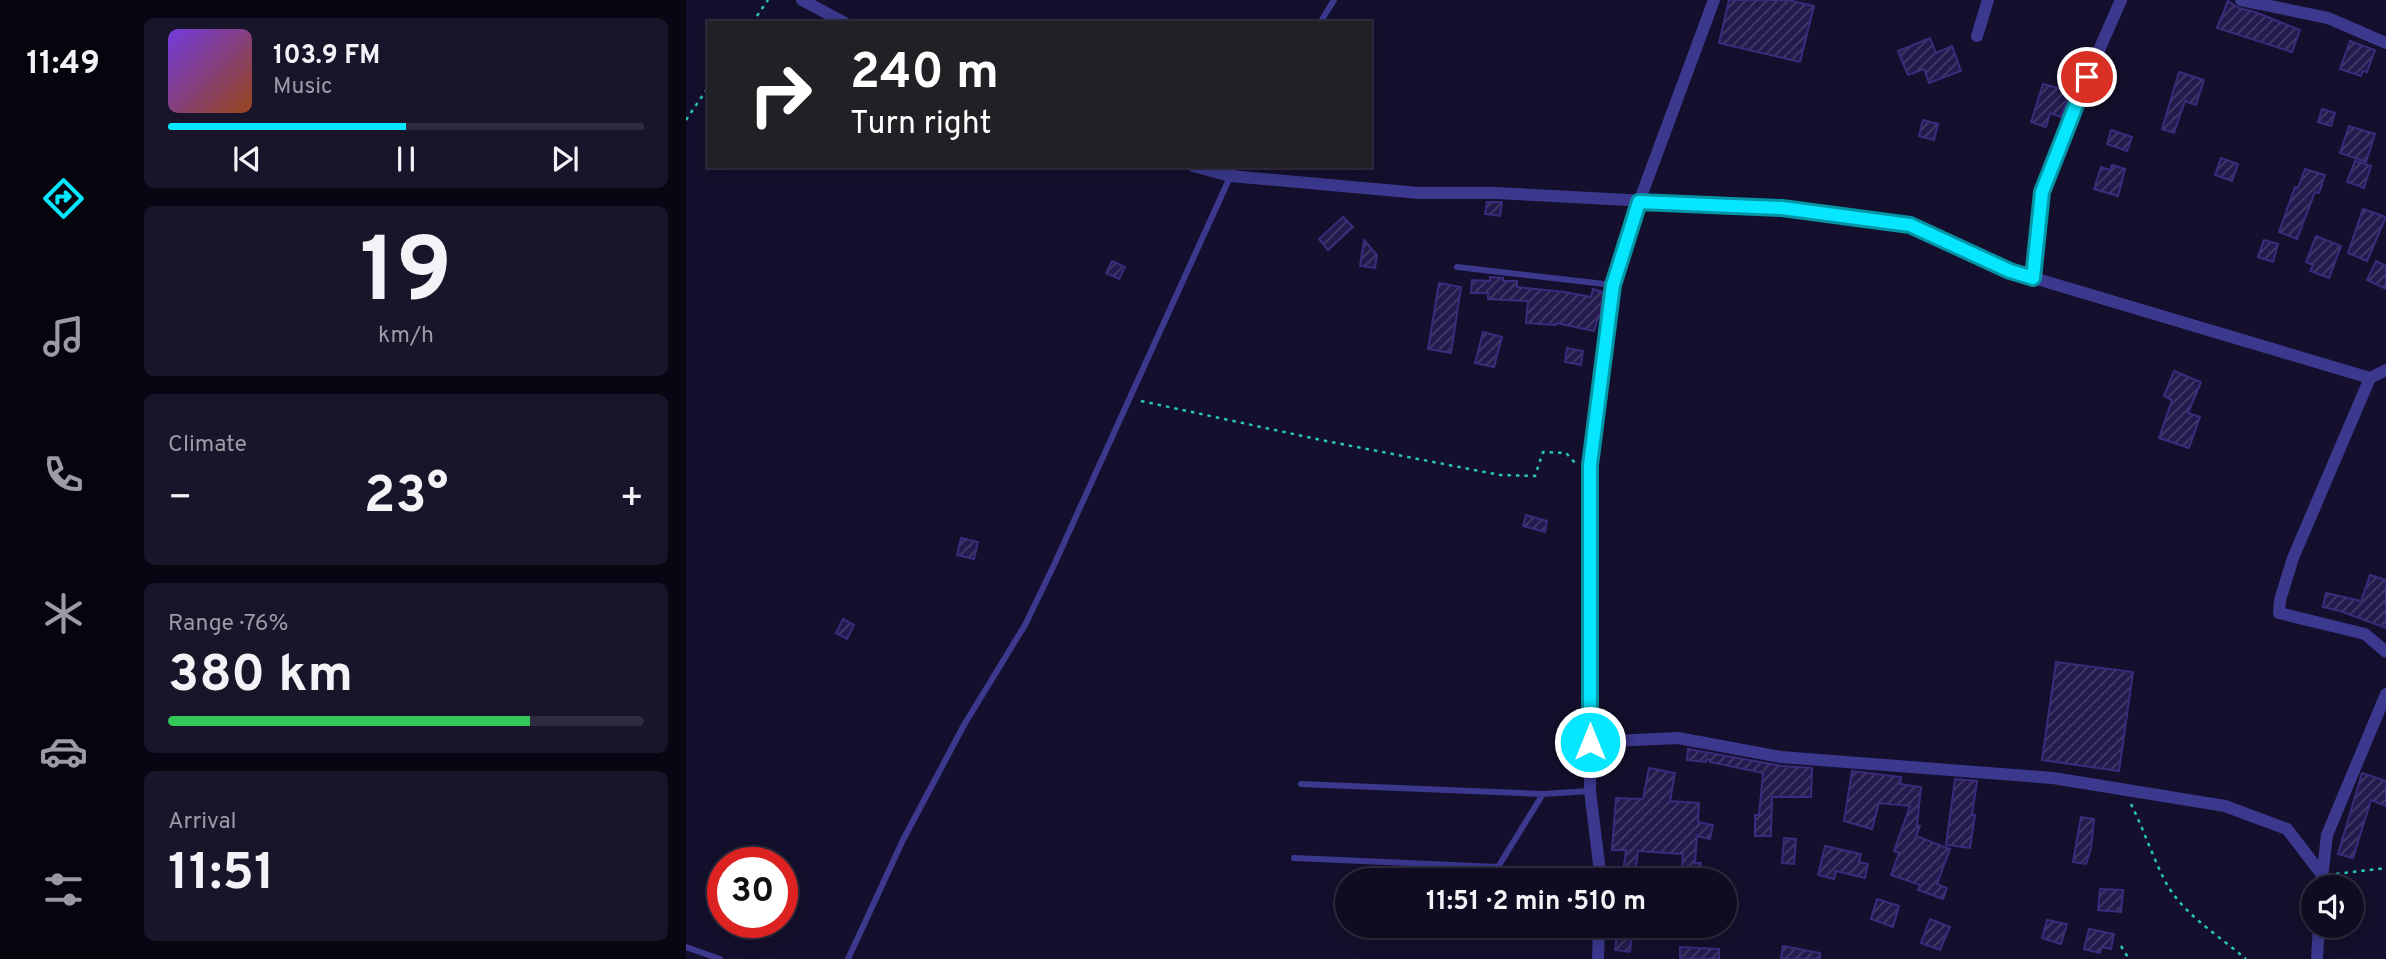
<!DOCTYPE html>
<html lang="en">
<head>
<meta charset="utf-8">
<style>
	body { margin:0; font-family:Overpass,sans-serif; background:#18142a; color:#f1f3f6; height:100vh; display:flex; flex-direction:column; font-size:26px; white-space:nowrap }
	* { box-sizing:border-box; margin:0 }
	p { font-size:23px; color:#9b9ba5 }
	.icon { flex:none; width:38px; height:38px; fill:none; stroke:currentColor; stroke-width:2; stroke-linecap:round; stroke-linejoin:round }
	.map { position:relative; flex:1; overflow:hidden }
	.drawer { display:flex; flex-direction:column; gap:18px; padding:18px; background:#080612; width:560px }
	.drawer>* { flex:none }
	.banner { position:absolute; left:21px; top:21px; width:665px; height:147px; border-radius:0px; box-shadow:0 4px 18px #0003,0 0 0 2px #2f2b3f; background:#202124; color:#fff; overflow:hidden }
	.buttons { position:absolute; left:1615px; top:875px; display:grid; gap:14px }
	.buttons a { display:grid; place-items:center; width:63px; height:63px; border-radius:50%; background:#0f0b21; box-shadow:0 4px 18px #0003,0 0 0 2px #2f2b3f; font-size:35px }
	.speed { position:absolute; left:21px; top:847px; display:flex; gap:14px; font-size:35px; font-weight:700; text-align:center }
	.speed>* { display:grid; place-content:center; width:91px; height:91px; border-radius:50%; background:#0f0b21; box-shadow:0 4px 18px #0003,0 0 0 2px #2f2b3f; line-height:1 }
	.speed .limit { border:10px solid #d22; background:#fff; color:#111 }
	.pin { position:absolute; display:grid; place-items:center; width:60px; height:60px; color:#fff; margin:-30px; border:4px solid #fff; border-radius:50%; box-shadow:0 2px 7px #0007 }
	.me { position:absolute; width:77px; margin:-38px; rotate:0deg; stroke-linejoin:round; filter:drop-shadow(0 0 5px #0008) }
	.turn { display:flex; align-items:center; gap:24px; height:147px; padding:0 28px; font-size:32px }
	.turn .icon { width:91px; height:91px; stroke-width:2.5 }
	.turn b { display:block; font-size:49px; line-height:60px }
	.big { font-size:52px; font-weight:700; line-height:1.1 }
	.drawer .widget { flex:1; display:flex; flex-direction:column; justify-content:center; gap:10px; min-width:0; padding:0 24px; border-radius:10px; background:#18142a }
	.drawer .dial { align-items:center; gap:0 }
	.dial b { font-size:91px; line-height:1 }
	.song { display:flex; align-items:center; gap:21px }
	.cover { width:84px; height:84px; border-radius:10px; background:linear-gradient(135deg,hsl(260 70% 55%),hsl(20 70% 35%)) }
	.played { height:7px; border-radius:4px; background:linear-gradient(90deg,#06e6ff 50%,#2f2b3f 50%) }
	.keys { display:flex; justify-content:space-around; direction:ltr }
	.heat { display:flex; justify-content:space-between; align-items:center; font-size:38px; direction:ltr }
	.charge { height:10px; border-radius:5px; background:linear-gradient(90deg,#34c759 76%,#2f2b3f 0) }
	.trip { position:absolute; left:649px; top:868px; width:402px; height:70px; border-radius:35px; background:#0f0b21; box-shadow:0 4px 18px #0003,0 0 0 2px #2f2b3f; font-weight:700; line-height:70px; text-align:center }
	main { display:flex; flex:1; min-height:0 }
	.tab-bar { display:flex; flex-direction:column; width:126px; justify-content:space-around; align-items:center; background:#06040d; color:#9b9ba5 }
	.tab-bar .icon { width:49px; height:49px }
	.tab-bar .on { color:#06e6ff }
	.tab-bar b { font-size:32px; color:#f1f3f6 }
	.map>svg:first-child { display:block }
</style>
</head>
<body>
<main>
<nav class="tab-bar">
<b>11:49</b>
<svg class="icon on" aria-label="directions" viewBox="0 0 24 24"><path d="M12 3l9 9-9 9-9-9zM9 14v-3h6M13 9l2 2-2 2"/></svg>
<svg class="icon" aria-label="music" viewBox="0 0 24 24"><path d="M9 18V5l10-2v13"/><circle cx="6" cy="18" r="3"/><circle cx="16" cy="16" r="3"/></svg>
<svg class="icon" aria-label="phone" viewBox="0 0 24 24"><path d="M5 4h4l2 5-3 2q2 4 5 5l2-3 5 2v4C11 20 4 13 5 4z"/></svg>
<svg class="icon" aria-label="climate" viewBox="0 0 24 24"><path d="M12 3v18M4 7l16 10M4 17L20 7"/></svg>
<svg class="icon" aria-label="car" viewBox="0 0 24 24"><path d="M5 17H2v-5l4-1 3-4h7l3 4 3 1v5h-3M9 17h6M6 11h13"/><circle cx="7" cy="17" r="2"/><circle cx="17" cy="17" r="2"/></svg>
<svg class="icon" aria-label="filters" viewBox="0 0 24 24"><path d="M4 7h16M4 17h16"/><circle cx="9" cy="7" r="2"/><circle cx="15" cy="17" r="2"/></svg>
</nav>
<section class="drawer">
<div class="widget">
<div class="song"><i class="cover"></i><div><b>103.9 FM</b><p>Music</p></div></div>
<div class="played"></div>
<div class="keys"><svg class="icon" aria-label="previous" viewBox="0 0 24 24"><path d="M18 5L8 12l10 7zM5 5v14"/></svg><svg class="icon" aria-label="pause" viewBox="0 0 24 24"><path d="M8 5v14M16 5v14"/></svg><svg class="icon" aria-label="next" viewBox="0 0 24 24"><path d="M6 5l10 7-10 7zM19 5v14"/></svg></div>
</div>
<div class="widget dial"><b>19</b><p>km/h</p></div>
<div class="widget"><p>Climate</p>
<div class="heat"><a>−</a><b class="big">23°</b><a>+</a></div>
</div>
<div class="widget"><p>Range · 76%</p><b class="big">380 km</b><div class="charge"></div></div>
<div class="widget"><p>Arrival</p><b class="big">11:51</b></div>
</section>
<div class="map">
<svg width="1700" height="959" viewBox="0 0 1700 959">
	<defs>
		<pattern id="building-hatch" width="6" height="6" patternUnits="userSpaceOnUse" patternTransform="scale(1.75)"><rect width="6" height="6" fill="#251a4e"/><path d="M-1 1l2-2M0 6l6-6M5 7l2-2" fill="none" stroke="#443b69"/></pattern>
	</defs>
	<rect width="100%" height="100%" fill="#140f2c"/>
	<path fill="url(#building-hatch)" stroke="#3b2b7c" stroke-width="2" d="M1043,0H1102L1128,6L1114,62L1033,43Z
		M1542,1L1553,8L1569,12L1614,30L1606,52L1531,28Z
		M1244,38L1250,53L1266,46L1275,71L1243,83L1238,69L1222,75L1212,51Z
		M1664,41L1689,50L1681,72L1677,71L1675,76L1654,69Z
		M1493,72L1518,80L1510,105L1499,101L1488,133L1476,129Z
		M1357,84L1384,91L1375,117L1364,113L1360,127L1345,122Z
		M1636,109L1649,113L1645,126L1632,122Z
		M1237,120L1252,124L1248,140L1233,136Z
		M1663,126L1689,134L1680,162L1654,153Z
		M1425,130L1446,137L1441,151L1421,144Z
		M1535,158L1552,164L1546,181L1529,175Z
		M1669,161L1685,166L1678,188L1661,182Z
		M1426,165L1439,169L1432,196L1408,189L1415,167L1424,170Z
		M1619,169L1639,175L1633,193L1629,192L1611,239L1593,232L1609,187L1612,188Z
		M801,202H816L814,216L799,214Z
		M1677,209L1700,217L1681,261L1662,253Z
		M657,217L667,227L642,250L633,239Z
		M1630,236L1655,246L1643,278L1624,271L1627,265L1620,262Z
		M678,240L691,255L689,268L674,266Z
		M1578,240L1592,244L1587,262L1572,257Z
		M426,261L439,267L433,279L420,273Z
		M1690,261L1700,266V289L1681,280Z
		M804,277L817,278V281H831V287L879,292L905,297L907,289L917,292L914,318H912L908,331L871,323L870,325L840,323L842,301L802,299V293H785L786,280L804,281Z
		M753,283L775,287L765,353L742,349Z
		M797,332L816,337L808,367L789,363Z
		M881,348L897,351L895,365L879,362Z
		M1488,371L1515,382L1502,413L1514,417L1503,448L1473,438L1486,400L1478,396Z
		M840,515L861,521L859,532L837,526Z
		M275,538L292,542L288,559L271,555Z
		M1684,575L1700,580V628L1654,611L1637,607L1640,593L1675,601Z
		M157,619L168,625L161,639L150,633Z
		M1370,662L1447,672L1433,771L1356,760Z
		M1002,749L1096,766L1126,768L1125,797H1086L1085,836H1069V815H1073L1077,773L1024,762V760L1021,759L1020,762L1001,760Z
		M963,768L989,773L984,801L1013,803L1012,822L1027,825L1024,839L1011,836L1009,863H1015L1014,880H995L997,854L952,851L948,880H936L940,850H926L930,798L957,799Z
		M1166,771L1215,777L1214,784L1235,787L1231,825L1234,826L1230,836L1264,849L1251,884L1261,888L1257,899L1232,890L1234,885L1205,875L1213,853L1208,851L1224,806L1193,803L1186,829L1158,821Z
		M1676,773L1700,781V806L1685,800L1667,858L1652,854Z
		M1269,779L1291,781L1286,815H1289L1284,848L1260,845Z
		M1395,817L1408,819L1405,848L1400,864L1387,862Z
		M1098,838L1110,839L1108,864L1096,863Z
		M1139,846L1175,854L1173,862L1182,864L1179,878L1150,871L1148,879L1132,875Z
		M1414,889L1437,890L1435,912L1412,910Z
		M1191,899L1213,906L1207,927L1185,919Z
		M1244,919L1264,927L1254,950L1235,943Z
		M1361,920L1381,924L1375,944L1356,938Z
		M932,926L947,928L944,952L929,950Z
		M962,926H1005L1003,939L961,934Z
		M1403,929L1428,934L1425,949L1416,947L1414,953L1398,949Z
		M1097,946L1134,953V959H1095Z
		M994,947L1033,949V959H994Z"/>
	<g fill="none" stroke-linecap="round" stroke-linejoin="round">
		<path stroke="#28c5bc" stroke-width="2.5" stroke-dasharray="3.5 5" stroke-linecap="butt" d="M66,23L82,0
			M0,120L23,86
			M455,401L635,440L814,475L849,476L857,452L880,453L890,464
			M1445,804C1457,828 1466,855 1478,879C1495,913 1532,935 1560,959
			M1650,874L1700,868
			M1435,946L1443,959"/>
		<path stroke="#3b388e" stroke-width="6" d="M634,23L648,0
			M771,267L927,285
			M615,784L857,794L904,791
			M608,858L812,867L857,794
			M0,947L34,959
			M162,959L217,840L278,725L339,625L368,565L549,166"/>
		<path stroke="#3b388e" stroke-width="12" d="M116,0L159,23
			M1555,0L1642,18L1700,43
			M1291,36L1302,0
			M507,166L544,176L733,193H810L1096,208L1224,225L1324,271L1684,378L1700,370
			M1347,278L1356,193L1391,100L1435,0
			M1684,378L1607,558L1594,600L1593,613L1679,634L1700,652
			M904,742L992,738L1095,757L1367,778L1539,806L1601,829L1637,876
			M915,880L904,791V465L927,285L953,202L1028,0
			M1635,887L1641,835L1700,694
			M912,959L913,926
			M1631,959L1633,926"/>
	</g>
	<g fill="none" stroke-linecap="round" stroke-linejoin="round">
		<defs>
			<path id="route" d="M904,742V465L927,285L953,202L1096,208L1224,225L1324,271L1347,278L1356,192L1401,77"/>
		</defs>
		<use href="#route" stroke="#0496a6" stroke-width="18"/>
		<use href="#route" stroke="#06e6ff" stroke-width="12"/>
	</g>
</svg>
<div class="buttons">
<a><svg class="icon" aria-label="sound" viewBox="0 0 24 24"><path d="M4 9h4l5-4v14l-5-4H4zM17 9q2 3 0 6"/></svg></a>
</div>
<div class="speed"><div class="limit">30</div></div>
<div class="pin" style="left:1401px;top:77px;background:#d93025"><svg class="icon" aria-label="arrive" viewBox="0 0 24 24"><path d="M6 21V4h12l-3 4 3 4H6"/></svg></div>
<svg class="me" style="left:904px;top:742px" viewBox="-20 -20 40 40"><circle r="17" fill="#06e6ff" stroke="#fff" stroke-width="3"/><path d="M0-11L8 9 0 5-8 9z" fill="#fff"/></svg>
<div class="trip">11:51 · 2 min · 510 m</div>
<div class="banner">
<div class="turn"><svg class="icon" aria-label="right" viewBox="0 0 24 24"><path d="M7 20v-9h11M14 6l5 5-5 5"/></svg><div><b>240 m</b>Turn right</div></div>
</div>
</div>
</main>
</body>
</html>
